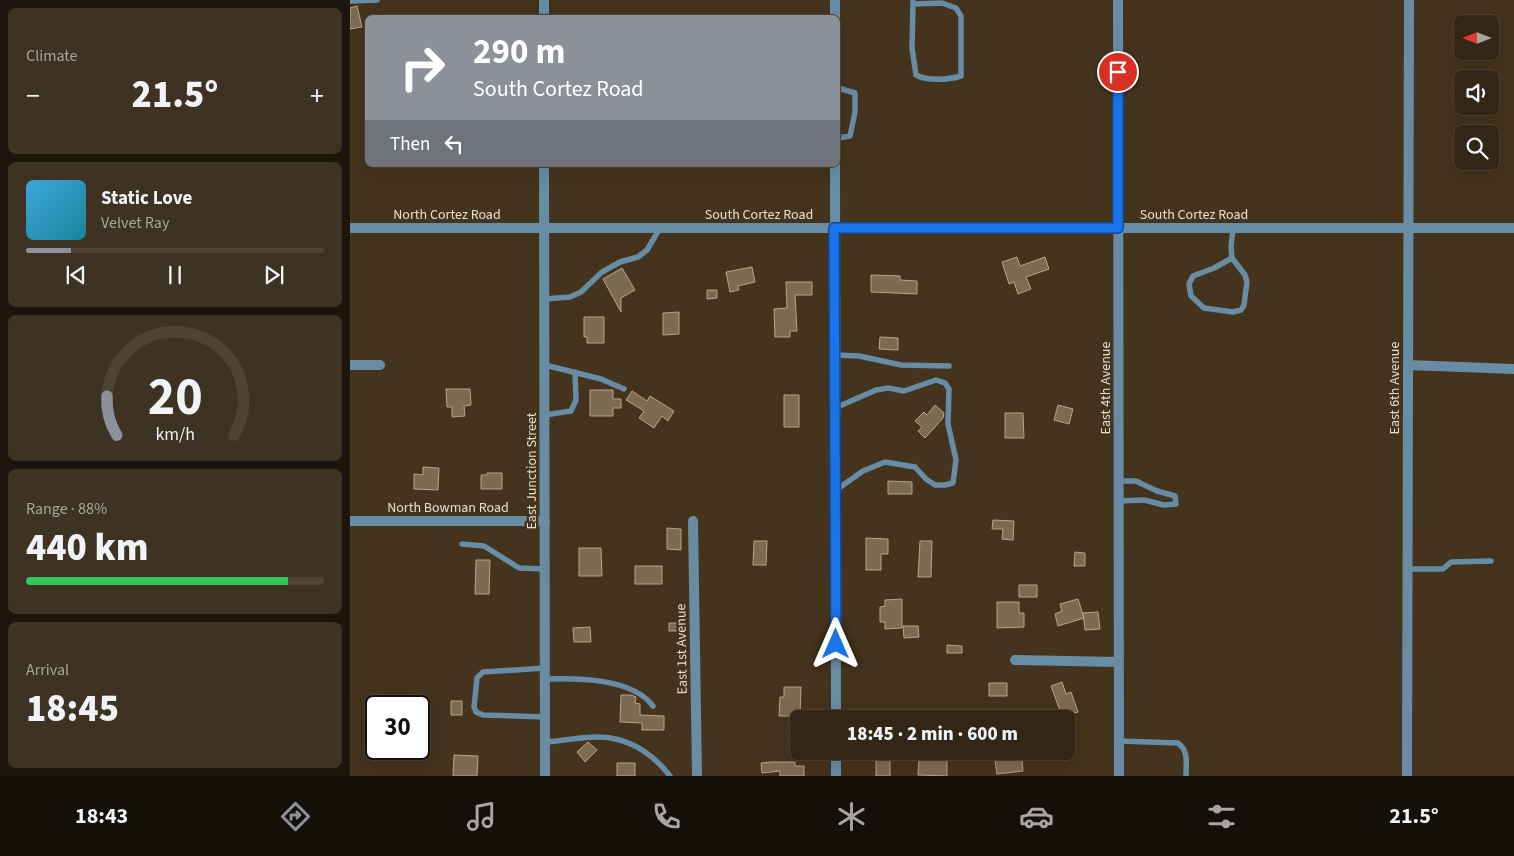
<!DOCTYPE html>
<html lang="en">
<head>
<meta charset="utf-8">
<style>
	body { margin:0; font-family:"Source Sans 3",sans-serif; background:#3e3223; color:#f1f3f6; height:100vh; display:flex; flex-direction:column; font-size:19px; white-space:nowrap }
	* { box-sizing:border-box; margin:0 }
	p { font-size:16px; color:#a9a5a1 }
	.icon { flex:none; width:28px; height:28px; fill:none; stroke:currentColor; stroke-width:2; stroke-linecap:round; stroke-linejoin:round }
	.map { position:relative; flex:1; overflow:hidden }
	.details { display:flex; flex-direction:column; gap:8px; padding:8px; background:#1c150c; width:350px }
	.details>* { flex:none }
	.banner { position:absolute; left:15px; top:15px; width:475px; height:152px; border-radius:8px; box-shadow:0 5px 20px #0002,0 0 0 1px #4e4335; background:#8c9099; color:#fff; overflow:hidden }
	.needle { width:32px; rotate:270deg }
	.fabs { position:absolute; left:1104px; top:15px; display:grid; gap:10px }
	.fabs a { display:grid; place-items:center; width:45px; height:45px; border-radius:8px; background:#332616; box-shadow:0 5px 20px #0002,0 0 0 1px #4e4335; font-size:25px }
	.speed { position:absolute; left:15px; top:695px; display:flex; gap:10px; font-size:25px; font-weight:700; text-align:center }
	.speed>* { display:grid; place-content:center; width:65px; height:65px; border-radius:50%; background:#332616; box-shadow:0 5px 20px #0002,0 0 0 1px #4e4335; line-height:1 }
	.speed .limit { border:2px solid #111; border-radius:8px; background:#fff; color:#111 }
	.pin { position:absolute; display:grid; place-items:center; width:42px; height:42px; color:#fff; margin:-21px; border:2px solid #fff; border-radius:50%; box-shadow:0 1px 5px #0007 }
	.me { position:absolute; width:55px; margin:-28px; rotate:0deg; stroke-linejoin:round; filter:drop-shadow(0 0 4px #0008) }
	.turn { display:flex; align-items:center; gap:18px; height:105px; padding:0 25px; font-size:22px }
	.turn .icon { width:65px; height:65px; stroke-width:2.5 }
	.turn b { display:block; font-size:35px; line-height:42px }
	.then { display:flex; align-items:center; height:48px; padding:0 25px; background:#0003; gap:10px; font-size:19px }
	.big { font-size:38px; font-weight:800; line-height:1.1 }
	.details .widget { flex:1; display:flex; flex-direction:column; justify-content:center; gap:8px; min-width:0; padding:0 18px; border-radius:8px; background:#3e3223 }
	.details .dial { align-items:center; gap:0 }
	.dial svg { height:130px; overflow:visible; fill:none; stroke:#4e4335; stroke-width:7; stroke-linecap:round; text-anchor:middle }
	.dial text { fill:#f1f3f6; stroke:none }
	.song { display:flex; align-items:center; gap:15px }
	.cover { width:60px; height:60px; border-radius:8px; background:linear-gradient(135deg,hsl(200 70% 55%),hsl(190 70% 35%)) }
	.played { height:5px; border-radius:2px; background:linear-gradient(90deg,#8c9099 15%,#4e4335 15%) }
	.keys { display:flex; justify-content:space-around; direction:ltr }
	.heat { display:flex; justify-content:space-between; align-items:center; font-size:28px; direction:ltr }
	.charge { height:8px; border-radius:4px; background:linear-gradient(90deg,#34c759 88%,#4e4335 0) }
	.trip { position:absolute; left:440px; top:710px; width:285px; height:50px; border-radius:8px; background:#332616; box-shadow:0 5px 20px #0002,0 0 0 1px #4e4335; font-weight:800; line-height:50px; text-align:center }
	.dock { display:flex; height:80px; justify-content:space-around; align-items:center; background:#140f09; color:#a9a5a1 }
	.dock .icon { width:35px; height:35px }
	.dock .active { color:#8c9099 }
	.dock b { font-size:22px; color:#f1f3f6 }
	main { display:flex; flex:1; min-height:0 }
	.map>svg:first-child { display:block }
</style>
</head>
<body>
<main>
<section class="details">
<div class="widget"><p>Climate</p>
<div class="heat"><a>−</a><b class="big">21.5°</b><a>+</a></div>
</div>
<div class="widget">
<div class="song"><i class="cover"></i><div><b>Static Love</b><p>Velvet Ray</p></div></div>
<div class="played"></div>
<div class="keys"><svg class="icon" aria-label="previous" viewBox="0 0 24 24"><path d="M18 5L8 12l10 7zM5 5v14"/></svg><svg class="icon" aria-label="pause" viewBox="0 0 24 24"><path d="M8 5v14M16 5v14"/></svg><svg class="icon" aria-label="next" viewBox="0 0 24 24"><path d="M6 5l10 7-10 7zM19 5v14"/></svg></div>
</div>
<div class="widget dial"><svg viewBox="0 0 100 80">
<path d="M14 69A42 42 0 1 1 86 69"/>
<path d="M14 69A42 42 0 0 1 8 45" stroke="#8c9099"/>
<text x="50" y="56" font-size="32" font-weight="700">20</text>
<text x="50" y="72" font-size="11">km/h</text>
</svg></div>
<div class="widget"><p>Range · 88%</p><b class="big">440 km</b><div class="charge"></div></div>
<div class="widget"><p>Arrival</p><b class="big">18:45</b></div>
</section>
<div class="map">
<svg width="1164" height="776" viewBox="0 0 1164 776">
	<rect width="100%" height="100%" fill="#44331d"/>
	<path fill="#7d6a52" stroke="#b8a48a" d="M7,6L12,27L0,29V8Z
		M667,257L670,266L695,257L699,269L676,277L681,289L668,294L664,282L659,284L652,262Z
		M402,267L405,282L388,286L389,290L380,292L376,272Z
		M272,268L285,290L271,298V312L253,279Z
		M521,275L550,276V280L567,281V294L521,292Z
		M436,282H462V295H445L447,331H440V337H425L424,309L437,308Z
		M357,290H367V298L357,299Z
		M329,312V334L313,335V313Z
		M234,317H254V343H237V337H234Z
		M530,337L548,338V350L529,349Z
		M96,389H120L121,405L114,406L115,416L102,417V407H97Z
		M240,390H263V399H271V408H263V416H240Z
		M282,391L297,401L300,396L324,411L318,421L312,416L304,428L289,418L294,411L276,400Z
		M434,395H449V427H434Z
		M585,405L594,413L593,418L575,438L568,431L572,427L565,421L574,412L577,415Z
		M708,405L723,409L719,424L704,420Z
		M655,413H673L674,438H655Z
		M73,467L89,468L88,490L64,489V474L73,475Z
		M137,473H152V489H131V475H137Z
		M538,481L562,482V494H538Z
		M643,520L664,521L663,540L652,539L653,529H642Z
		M317,528L331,529V550L317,549Z
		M516,538L538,539V554H531V570H516Z
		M404,541H417L416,565H403Z
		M570,541H582L581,577H568Z
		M229,548H251L252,576H229Z
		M725,552L735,553V566H724Z
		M126,560H140L139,594H125Z
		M285,566H312V584H285Z
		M669,585H687V597H669Z
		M552,599V628L535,629V622H530V607L535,606V600Z
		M728,599L734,618L708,626L705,614L712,611L710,604Z
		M647,602H669V613H674V627L647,628Z
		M748,612L750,629L735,630L733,613Z
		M319,623H330V631H319Z
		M553,626H568L569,637L554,638Z
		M240,627L241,642H224L223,628Z
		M597,645L612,646V653H597Z
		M712,682L716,694L721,692L728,712L722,714L724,719H713L701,686Z
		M639,683H657V696H639Z
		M434,687H451L450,716H429L430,697H434Z
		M271,695H281L286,697L285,703L290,704V715L314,716V730H292V723L270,722Z
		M101,701H112V715H101Z
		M238,742L247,750L235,762L227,752Z
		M671,751L673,771L647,774L644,754Z
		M104,755L128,756L127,776H103Z
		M526,757L540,758V776H526Z
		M569,760H597V776L568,775Z
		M422,762H445V766H454V776H430V771L412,773L411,763Z
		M267,763H285V776H267Z"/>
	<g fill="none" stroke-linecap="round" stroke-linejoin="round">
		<path stroke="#688ca4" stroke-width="5.5" d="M0,1L27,0
			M563,4L592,3L606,8L611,16V76C598,80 577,81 566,75L562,48L563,4V0
			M488,88L505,93V112L500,136L488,138
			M882,258L864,268L843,276L839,284L841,296L854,308L883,312L891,310L894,305L897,282L895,275L882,258L881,247L883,228
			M195,299L220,297L231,292L252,272L270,262L288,257L297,250L310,228
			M485,355L509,356L551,365L599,366
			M195,365L251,379L274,389
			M485,408L526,390L538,388L554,391L586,380L595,383L599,389L598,424L606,460L603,483L595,485H585L576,479L565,467L535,462L513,471L486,490
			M195,415L221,411L226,400L225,372
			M769,481H786L807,491L825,496L826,504L814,505L794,500L769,501
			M112,544L134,546L169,568L195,569
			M1057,569H1093L1101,562L1141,561
			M195,668L133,672L127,678L124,707L126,712L133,715L195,717
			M195,679C228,678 282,678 303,706
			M769,741L828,743C839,751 836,764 836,776
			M195,742C214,741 232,736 250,737C280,738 302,753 320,776"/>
		<path stroke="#688ca4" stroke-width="10" d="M194,0V18
			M485,0V18
			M768,0L769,776
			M194,165L195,776
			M485,165L486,719
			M0,228H1164
			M0,365H30
			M1058,365L1164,369
			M0,521H195
			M343,521L347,776
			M665,660L769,662
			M486,751V776
			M1057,776L1059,0"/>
	</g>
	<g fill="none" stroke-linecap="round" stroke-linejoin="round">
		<defs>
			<path id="route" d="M486,644L484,228H768V72"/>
		</defs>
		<use href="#route" stroke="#114b97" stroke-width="12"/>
		<use href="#route" stroke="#1a73e8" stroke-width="9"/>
	</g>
	<g text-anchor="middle" stroke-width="5" stroke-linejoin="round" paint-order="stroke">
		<g font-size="14" fill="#e7ddd0" stroke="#44331d">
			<text x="97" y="219">North Cortez Road</text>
			<text x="409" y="219">South Cortez Road</text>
			<text x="844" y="219">South Cortez Road</text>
			<text transform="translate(755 388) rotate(-90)" y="5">East 4th Avenue</text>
			<text transform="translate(1044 388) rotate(-90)" y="5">East 6th Avenue</text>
			<text transform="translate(181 471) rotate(-90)" y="5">East Junction Street</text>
			<text x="98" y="512">North Bowman Road</text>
			<text transform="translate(331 649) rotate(-91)" y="5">East 1st Avenue</text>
		</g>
	</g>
</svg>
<div class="fabs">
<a><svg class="needle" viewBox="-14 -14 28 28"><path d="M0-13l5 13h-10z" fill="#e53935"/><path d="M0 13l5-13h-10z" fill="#a9a5a1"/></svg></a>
<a><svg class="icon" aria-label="sound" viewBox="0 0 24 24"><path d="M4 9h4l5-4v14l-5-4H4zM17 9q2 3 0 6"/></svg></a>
<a><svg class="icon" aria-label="search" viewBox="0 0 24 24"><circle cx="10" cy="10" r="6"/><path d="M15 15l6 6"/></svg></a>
</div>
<div class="speed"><div class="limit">30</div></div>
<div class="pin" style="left:768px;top:72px;background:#d93025"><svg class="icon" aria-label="arrive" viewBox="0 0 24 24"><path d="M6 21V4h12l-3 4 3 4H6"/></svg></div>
<svg class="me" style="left:486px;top:644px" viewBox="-20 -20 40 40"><path d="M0-17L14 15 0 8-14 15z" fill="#1a73e8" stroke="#fff" stroke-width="4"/></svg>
<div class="trip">18:45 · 2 min · 600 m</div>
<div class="banner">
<div class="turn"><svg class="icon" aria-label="right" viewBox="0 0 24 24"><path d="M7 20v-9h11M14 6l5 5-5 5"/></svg><div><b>290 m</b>South Cortez Road</div></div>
<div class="then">Then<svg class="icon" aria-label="left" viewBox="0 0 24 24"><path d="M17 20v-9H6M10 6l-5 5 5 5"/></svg></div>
</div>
</div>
</main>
<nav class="dock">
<b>18:43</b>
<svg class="icon active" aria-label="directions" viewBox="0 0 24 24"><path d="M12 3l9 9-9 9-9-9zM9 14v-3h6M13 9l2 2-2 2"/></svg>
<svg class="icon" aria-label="music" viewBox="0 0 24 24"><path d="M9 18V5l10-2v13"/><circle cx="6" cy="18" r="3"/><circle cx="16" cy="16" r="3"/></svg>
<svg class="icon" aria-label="phone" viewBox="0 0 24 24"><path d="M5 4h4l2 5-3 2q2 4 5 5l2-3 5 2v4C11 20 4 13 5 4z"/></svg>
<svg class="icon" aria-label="climate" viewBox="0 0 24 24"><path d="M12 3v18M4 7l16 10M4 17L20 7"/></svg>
<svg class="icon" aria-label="car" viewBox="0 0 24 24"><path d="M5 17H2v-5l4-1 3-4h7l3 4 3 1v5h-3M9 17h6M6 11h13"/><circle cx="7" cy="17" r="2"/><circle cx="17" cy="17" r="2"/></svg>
<svg class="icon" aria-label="filters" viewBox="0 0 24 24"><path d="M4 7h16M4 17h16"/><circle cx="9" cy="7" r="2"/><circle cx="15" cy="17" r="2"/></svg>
<b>21.5°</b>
</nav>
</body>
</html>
